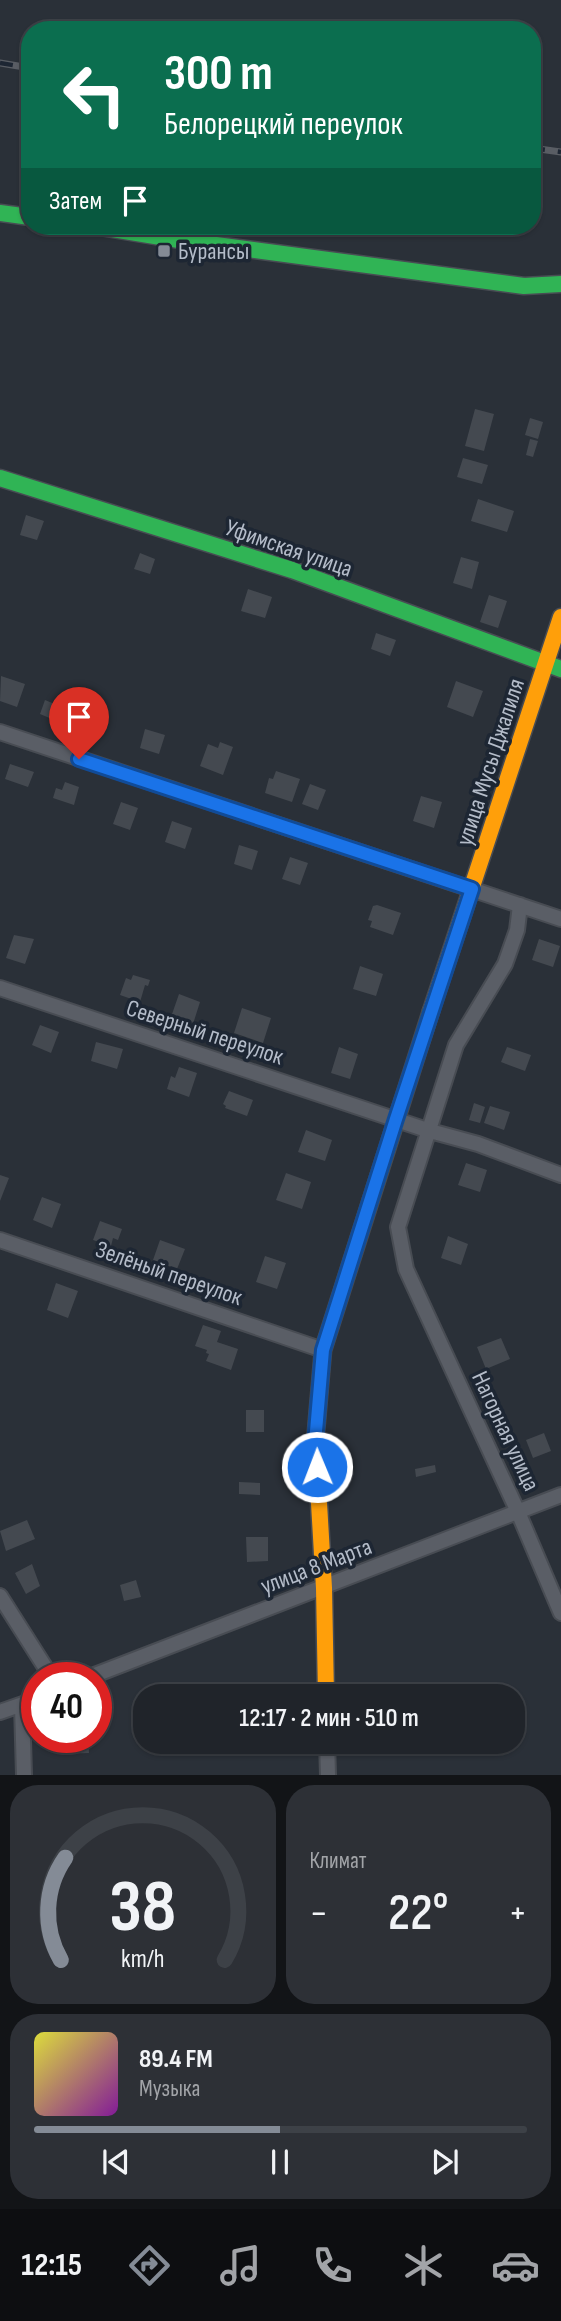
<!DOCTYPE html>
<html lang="ru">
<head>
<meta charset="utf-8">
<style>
	body { margin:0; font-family:"Sofia Sans Condensed",sans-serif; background:#2d3036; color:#f1f3f6; height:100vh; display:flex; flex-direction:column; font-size:26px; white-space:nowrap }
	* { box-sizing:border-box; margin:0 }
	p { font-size:23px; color:#a2a4a8 }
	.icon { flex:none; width:38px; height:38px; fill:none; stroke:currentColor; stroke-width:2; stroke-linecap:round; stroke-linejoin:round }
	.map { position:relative; height:1775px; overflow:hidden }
	.details { display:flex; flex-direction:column; gap:10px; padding:10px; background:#121417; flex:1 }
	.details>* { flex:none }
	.guide { position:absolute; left:21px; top:21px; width:520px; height:214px; border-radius:28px; box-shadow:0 2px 5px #0004,0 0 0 2px #3d4147; background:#0b6e4f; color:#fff; overflow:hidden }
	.speed { position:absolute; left:21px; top:1662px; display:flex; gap:14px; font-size:35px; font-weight:700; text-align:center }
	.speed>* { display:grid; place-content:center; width:91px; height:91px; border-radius:50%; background:#20242a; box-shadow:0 2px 5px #0004,0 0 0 2px #3d4147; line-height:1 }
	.speed .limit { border:10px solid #d22; background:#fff; color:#111 }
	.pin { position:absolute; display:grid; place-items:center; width:60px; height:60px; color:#fff; margin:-72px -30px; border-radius:50% 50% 50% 0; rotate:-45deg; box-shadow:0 0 7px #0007 }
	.pin .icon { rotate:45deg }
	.me { position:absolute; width:77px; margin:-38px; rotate:359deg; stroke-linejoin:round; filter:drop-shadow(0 0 5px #0008) }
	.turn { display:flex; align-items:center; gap:24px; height:147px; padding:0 28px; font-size:32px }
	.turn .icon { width:91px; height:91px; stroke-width:2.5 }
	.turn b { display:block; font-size:49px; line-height:60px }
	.then { display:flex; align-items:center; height:66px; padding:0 28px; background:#0003; gap:14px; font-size:26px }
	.big { font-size:52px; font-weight:600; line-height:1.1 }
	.details .widget { flex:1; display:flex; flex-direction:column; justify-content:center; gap:10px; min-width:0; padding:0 24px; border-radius:28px; background:#2d3036 }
	.details .dial { align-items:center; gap:0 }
	.dial svg { height:182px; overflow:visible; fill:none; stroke:#3d4147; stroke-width:7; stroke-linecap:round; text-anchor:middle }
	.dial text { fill:#f1f3f6; stroke:none }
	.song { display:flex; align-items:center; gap:21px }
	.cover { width:84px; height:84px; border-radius:10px; background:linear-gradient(135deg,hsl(60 70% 55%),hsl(290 70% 35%)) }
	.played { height:7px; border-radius:4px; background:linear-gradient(90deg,#848b96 50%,#3d4147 50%) }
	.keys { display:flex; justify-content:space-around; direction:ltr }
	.heat { display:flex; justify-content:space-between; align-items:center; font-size:38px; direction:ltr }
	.details .tiles { flex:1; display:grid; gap:10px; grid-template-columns:1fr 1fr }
	.widget:last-child { grid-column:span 2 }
	.trip { position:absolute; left:133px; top:1684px; width:392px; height:70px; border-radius:28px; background:#20242a; box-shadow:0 2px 5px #0004,0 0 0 2px #3d4147; font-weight:600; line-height:70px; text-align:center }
	.tabs { display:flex; height:112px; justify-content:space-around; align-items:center; background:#0d0e11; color:#a2a4a8 }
	.tabs .icon { width:49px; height:49px }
	.tabs .current { color:#848b96 }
	.tabs b { font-size:32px; color:#f1f3f6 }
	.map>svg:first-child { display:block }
</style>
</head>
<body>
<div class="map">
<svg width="561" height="1775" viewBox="0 0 561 1775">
	<rect width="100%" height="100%" fill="#2a3038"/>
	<path fill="#444950" d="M475,409L494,414L484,451L465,446Z
		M530,418L543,422L538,439L525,435Z
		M530,439L538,441L533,457L526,455Z
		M463,458L488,465L482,484L457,477Z
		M478,499L514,511L507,532L471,521Z
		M26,515L44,521L37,540L20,535Z
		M140,553L155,559L150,574L134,569Z
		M461,557L479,562L472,589L453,583Z
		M248,589L272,597L265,618L241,611Z
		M489,595L507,601L498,628L480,622Z
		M376,633L396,640L390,656L371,649Z
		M1,676L25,684L17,707L0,701Z
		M456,681L483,691L473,717L447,707Z
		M45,700L64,708L59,722L40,714Z
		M84,708L104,715L96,739L76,732Z
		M145,729L165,735L159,754L140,748Z
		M220,742L233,747L223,775L200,766L208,744L218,748Z
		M10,764L34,772L28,787L5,779Z
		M276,771L300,779L292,802L265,793L269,778L273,779Z
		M65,782L79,787L74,805L53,798L56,788L62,790Z
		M310,784L326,790L318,810L302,804Z
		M421,796L442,802L434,828L413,821Z
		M121,802L138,808L130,830L113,824Z
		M172,821L192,828L185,849L165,842Z
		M239,845L258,851L252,870L234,864Z
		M290,857L308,863L300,885L282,879Z
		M377,905L401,913L393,935L370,927L372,921L368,920L373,906Z
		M14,935L34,939L25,964L6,958Z
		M539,939L560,946L553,967L532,960Z
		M360,966L383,974L376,996L353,989Z
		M133,975L150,980L148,986L145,985L140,1002L120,995L126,978L131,980Z
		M179,994L200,1002L193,1024L171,1017Z
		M242,1008L271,1018L263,1043L234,1033Z
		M40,1025L59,1032L51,1053L32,1045Z
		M96,1042L123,1049L117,1069L91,1061Z
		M339,1047L358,1054L350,1079L331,1073Z
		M507,1047L531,1055L525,1071L501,1062Z
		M179,1067L197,1073L189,1097L167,1089L171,1076L175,1078Z
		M229,1091L253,1100L247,1116L225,1108L226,1106L223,1104Z
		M474,1103L485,1107L480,1123L469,1120Z
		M490,1106L510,1112L504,1130L484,1123Z
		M306,1130L332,1140L325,1161L298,1152Z
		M466,1163L487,1170L480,1192L458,1185Z
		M286,1173L311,1182L302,1209L276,1200Z
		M0,1175L9,1178L0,1201Z
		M42,1197L61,1204L52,1228L33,1220Z
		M100,1221L122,1229L118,1240L113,1238L111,1246L93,1240Z
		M448,1236L468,1244L461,1265L441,1258Z
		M160,1240L185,1249L177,1269L153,1260Z
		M265,1256L286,1263L277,1289L256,1282Z
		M56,1283L78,1291L68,1318L47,1310Z
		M203,1325L221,1331L217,1342L238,1349L231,1370L206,1361L209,1354L206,1353L207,1350L195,1346Z
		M501,1338L510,1359L486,1369L477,1347Z
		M246,1410H264V1432H246Z
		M544,1433L551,1451L533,1458L526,1440Z
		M435,1465L436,1472L416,1477L415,1469Z
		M239,1482L260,1483V1495L239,1494Z
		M27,1520L35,1539L6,1551L0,1531Z
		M246,1537H268V1561L247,1562Z
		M32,1564L40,1586L26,1594L15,1573Z
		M136,1580L141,1597L124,1601L120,1585Z
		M55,1738H88L89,1753L62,1754V1746H55Z"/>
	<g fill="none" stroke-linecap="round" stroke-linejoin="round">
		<defs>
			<path id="street" d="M0,732L561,919
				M520,905L517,930L505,964L456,1045L398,1227L406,1269L518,1512L561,1613
				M0,988L430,1131L478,1144L561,1175
				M0,1240L323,1350
				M0,1596L52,1678
				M87,1678L561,1495
				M22,1705L24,1775
				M0,1712L37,1699
				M327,1741L328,1775"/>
			<path id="fast" d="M0,213L30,217
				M94,226L179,240L524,286L561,284
				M0,478L292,570L561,669
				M317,1469L315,1443L323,1350L431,1011"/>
			<path id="slow" d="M431,1011L561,617
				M317,1469L324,1588L326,1696"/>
		</defs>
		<use href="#street" stroke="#484c53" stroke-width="18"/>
		<use href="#fast" stroke="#484c53" stroke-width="19"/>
		<use href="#slow" stroke="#484c53" stroke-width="19"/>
		<use href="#street" stroke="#5a5e66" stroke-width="14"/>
		<use href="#fast" stroke="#30b455" stroke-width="16"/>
		<use href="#slow" stroke="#ff9f0a" stroke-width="16"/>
		<defs>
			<path id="rail" d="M0,63L30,68
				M532,148L561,152"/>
		</defs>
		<use href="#rail" stroke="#595d64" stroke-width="7"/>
		<use href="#rail" stroke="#1d2633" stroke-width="4.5" stroke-dasharray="13" stroke-linecap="butt"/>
	</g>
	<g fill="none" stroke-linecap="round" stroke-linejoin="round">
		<defs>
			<path id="route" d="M79,759L472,889L396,1119L323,1350L315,1443L317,1467"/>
		</defs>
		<use href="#route" stroke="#114b97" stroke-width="18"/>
		<use href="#route" stroke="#1a73e8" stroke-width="12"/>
	</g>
	<rect fill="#848b96" stroke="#1d2633" stroke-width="2.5" x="157" y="244" width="14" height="14" rx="3.5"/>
	<g text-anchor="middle" stroke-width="7" stroke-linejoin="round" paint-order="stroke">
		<g font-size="24" fill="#b4bcc9" stroke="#1d2633" text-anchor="start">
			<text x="178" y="259">Бурансы</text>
		</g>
		<g font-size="24" fill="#b4bcc9" stroke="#1d2633">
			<text transform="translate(289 548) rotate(19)" y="8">Уфимская улица</text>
			<text transform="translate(490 762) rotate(-72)" y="8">улица Мусы Джалиля</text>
			<text transform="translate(205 1032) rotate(18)" y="8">Северный переулок</text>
			<text transform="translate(169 1273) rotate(19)" y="8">Зелёный переулок</text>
			<text transform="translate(506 1431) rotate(65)" y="8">Нагорная улица</text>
			<text transform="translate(316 1566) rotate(-21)" y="8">улица 8 Марта</text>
		</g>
	</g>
</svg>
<div class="speed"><div class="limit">40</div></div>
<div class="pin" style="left:79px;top:759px;background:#d93025"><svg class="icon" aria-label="arrive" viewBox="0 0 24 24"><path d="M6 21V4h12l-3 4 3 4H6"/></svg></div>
<svg class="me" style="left:317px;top:1467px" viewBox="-20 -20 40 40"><circle r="17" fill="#1a73e8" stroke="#fff" stroke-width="3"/><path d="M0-11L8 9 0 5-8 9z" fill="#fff"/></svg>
<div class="trip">12:17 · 2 мин · 510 m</div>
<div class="guide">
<div class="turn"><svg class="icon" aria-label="left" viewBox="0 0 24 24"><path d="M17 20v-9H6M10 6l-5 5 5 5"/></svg><div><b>300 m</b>Белорецкий переулок</div></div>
<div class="then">Затем<svg class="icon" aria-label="arrive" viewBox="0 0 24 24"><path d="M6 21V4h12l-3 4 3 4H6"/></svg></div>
</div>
</div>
<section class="details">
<div class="tiles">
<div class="widget dial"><svg viewBox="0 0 100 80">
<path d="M14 69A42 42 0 1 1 86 69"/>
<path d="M14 69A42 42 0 0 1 16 24" stroke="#848b96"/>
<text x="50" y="56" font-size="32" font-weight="700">38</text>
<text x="50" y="72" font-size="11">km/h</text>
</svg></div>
<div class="widget"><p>Климат</p>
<div class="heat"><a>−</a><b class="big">22°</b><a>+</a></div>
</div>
<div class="widget">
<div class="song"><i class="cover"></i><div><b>89.4 FM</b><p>Музыка</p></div></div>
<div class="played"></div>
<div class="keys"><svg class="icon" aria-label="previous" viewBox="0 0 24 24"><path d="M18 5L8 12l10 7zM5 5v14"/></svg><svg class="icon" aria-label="pause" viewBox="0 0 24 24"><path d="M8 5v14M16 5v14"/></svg><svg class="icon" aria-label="next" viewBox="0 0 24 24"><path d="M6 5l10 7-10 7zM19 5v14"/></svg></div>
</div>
</div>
</section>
<nav class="tabs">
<b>12:15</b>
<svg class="icon current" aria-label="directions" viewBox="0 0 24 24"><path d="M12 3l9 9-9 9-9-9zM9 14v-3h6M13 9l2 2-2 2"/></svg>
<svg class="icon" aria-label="music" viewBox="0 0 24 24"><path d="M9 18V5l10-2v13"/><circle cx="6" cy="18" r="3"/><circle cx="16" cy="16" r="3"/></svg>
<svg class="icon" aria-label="phone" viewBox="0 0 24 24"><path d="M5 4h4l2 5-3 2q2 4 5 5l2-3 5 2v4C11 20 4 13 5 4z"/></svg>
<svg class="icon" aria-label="climate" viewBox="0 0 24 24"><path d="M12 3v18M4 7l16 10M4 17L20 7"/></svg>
<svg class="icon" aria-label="car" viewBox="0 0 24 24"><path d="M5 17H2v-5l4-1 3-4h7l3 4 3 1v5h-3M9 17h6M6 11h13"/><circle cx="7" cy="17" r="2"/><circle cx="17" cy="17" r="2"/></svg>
</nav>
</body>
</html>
